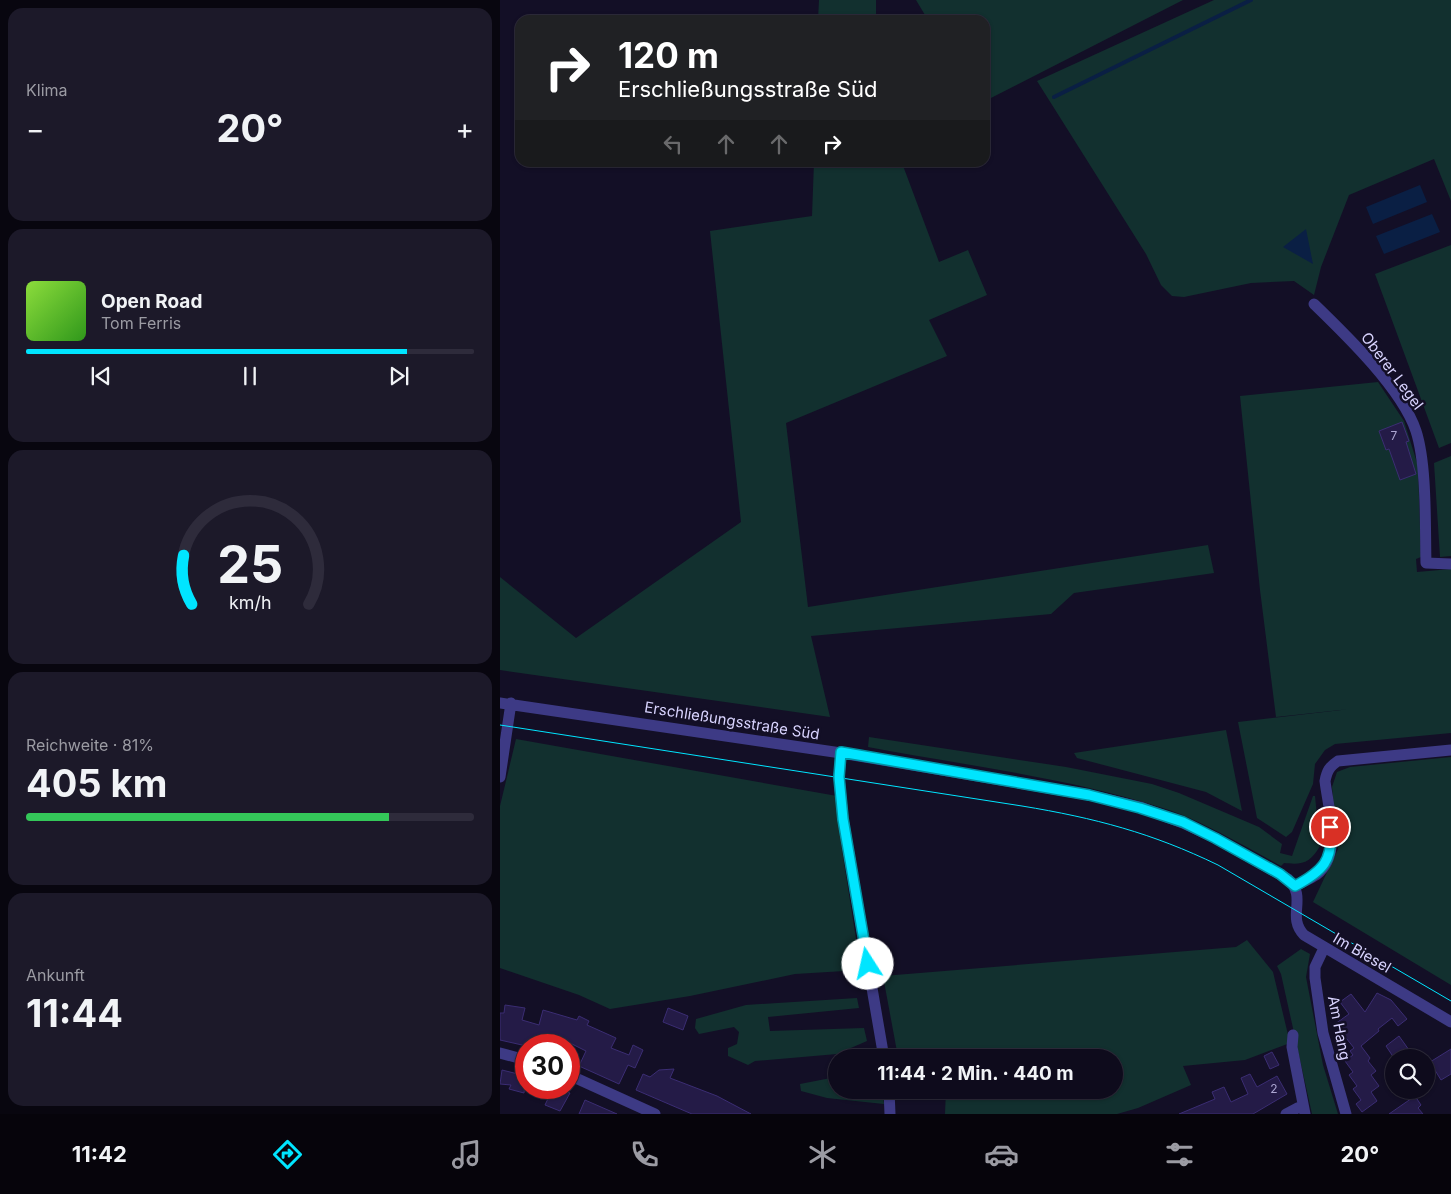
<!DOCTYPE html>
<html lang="de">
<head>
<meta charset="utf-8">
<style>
	body { margin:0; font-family:Inter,sans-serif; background:#1c1929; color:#f1f3f6; height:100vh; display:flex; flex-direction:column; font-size:19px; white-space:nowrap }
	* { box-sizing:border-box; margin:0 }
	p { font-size:16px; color:#9b9ba3 }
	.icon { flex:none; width:28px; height:28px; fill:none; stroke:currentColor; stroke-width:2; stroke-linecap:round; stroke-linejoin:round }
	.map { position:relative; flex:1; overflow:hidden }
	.sheet { display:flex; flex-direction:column; gap:8px; padding:8px; background:#08060f; width:500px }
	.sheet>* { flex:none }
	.hud { position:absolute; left:15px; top:15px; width:475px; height:152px; border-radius:15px; box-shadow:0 1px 4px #0004,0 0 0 1px #2e2b3b; background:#202124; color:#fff; overflow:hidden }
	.controls { position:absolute; left:885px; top:1049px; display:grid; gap:10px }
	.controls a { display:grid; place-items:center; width:50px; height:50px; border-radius:50%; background:#0e0b1c; box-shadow:0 1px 4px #0004,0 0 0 1px #2e2b3b; font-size:25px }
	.speed { position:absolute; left:15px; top:1034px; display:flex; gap:10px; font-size:25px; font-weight:700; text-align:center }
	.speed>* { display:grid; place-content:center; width:65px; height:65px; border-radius:50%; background:#0e0b1c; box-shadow:0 1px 4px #0004,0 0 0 1px #2e2b3b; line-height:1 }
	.speed .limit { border:8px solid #d22; background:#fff; color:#111 }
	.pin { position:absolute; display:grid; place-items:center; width:42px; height:42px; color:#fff; margin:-21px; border:2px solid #fff; border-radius:50%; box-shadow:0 1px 5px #0007 }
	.me { position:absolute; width:55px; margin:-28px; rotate:350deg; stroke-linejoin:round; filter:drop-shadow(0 0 4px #0008) }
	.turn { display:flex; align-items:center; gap:18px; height:105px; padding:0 20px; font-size:22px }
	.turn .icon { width:65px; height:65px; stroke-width:2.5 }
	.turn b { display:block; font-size:35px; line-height:42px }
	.lanes { display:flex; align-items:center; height:48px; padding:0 20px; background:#0003; justify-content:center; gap:25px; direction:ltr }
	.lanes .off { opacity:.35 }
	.big { font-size:38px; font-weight:700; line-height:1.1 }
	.sheet .widget { flex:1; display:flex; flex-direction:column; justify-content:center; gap:8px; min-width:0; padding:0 18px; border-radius:15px; background:#1c1929 }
	.sheet .dial { align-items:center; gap:0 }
	.dial svg { height:130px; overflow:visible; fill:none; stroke:#2e2b3b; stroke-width:7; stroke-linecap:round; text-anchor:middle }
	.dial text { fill:#f1f3f6; stroke:none }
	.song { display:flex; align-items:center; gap:15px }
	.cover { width:60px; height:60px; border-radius:8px; background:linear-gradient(135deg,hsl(90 70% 55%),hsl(110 70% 35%)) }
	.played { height:5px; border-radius:2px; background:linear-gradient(90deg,#00e5ff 85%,#2e2b3b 85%) }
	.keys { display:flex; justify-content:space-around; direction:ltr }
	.heat { display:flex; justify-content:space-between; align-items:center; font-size:28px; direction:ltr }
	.charge { height:8px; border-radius:4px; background:linear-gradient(90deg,#34c759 81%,#2e2b3b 0) }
	.trip { position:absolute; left:328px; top:1049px; width:295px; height:50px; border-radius:25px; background:#0e0b1c; box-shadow:0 1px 4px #0004,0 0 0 1px #2e2b3b; font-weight:700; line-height:50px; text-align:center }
	.dock { display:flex; height:80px; justify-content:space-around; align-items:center; background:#06040b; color:#9b9ba3 }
	.dock .icon { width:35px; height:35px }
	.dock .current { color:#00e5ff }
	.dock b { font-size:22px; color:#f1f3f6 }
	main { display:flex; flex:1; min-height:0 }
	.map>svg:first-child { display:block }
</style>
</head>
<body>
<main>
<section class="sheet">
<div class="widget"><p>Klima</p>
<div class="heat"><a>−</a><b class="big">20°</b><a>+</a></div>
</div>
<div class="widget">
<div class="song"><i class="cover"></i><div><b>Open Road</b><p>Tom Ferris</p></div></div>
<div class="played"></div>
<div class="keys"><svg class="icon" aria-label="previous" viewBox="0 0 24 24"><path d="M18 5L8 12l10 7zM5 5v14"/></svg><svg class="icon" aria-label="pause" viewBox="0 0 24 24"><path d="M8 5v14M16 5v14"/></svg><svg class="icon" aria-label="next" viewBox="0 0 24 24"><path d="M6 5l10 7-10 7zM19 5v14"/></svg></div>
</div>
<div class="widget dial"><svg viewBox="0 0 100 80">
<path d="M14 69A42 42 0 1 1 86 69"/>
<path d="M14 69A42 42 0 0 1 9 39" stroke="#00e5ff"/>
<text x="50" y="56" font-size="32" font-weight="700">25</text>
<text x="50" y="72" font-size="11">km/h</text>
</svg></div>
<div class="widget"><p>Reichweite · 81%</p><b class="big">405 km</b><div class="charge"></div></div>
<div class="widget"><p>Ankunft</p><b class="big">11:44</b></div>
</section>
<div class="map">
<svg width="951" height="1114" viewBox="0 0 951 1114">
	<rect width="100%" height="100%" fill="#130f26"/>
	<path fill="#12302f" d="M319,0H376V20H318Z
		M416,0H683L485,101V20H428Z
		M714,0H951V201L934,159L849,195L821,267L814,295L794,281L751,283L684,297L672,296L661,285L646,254L537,81Z
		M314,162L402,163L439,262L468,250L487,295L429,320L447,356L286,423L308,607L708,545L714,573L574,593L551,614L311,636L330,717L0,670V577L76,638L241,522L210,231L312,216Z
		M951,245V443L939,448L875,274Z
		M878,382L904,421L918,466L921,557L916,559L917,572L951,569V733L835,744L825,750L815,764L813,784L792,832L786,837L757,818L738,722L850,709L776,717L760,590L740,396Z
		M951,456V556L940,557L934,463Z
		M726,730L742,811L706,792L577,758L574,753Z
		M369,737L566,767L652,784L679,793L759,827L782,844L780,853L792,856L813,796H815L820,846C810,863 803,865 784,863L781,866C744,846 708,824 669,810C572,778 468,766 368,747Z
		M16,739L337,796L342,850L361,970L295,974L190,996L110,1009L79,995L0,968V806Z
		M951,757V985L813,902L838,849L832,787L837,772L850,767Z
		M747,940L773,972L790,1043L745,1060L683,1066L691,1085L638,1108L617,1114H445L446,1090H614V1058L398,1057L383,976L736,947Z
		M801,949L810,954L806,977L823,1065L838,1114H812L781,974L777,966Z
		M357,998L359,1008L268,1017L270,1031L364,1028L367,1041L337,1054L255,1061L248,1065L228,1056V1048L237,1044L239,1032L234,1027L199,1034L195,1028L196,1019L246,1005Z
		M336,1077V1090H382L384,1104L327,1098L301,1091L300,1084Z"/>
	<path fill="#0a1f44" d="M920,185L927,202L873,224L866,207Z
		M932,214L940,232L884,254L876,236Z
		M806,229L813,264L783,247Z"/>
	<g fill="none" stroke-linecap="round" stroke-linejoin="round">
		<path stroke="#0a1f44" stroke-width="4" d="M554,97L751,0"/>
	</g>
	<path fill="#241b47" stroke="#3b2d73" d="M902,422L909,441L906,442L916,474L900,480L889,449L886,450L879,431Z
		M877,993L891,1000L907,1019L898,1026L892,1018L878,1029L879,1031L861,1046L870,1058L868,1061L876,1071L871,1075L879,1086L871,1092L877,1101L862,1112L856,1104L861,1100L853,1089L857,1086L849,1075L853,1072L845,1061L853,1055L850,1051L854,1048L835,1024L849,1014L840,1002L851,994L865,1012Z
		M5,1005L25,1008L22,1020L39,1025L43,1010L77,1020L79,1016L89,1021L87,1025L116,1038L111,1048L129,1055L133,1045L143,1050L135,1068L128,1065L119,1084L79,1066L86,1051L68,1042L66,1045H22L0,1040V1013H4Z
		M168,1008L188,1016L183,1030L163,1022Z
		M899,1036L909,1050L899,1058H894L886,1046Z
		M951,1049V1074L941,1080L930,1062Z
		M772,1052L779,1065L770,1069L764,1056Z
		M174,1069L170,1078L217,1096L251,1114H192L136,1090L143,1074L150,1077L159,1070Z
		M2,1070L26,1076L24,1093L9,1089L11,1085L0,1084Z
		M750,1074L757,1087L777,1076L787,1094L753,1114H679L715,1099L712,1092L724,1087L731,1102L748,1094L741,1078Z
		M53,1088L70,1093L60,1111L45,1105Z
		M915,1096L921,1105L918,1108L923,1114H889Z
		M85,1100L117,1114H79Z"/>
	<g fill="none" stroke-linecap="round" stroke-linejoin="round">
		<path stroke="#3d3a85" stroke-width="11" d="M814,304C846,335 902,389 916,431C927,465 925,526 926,563L951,564
			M0,703L341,753L589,795L640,807L683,823L715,838L788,879C808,898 786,916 804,935L951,1022
			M341,753L339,777L343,819L384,1058
			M0,777L11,703
			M795,886C802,882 810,879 816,875C843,855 828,808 825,781C827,771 829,767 838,761L951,750
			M824,948L815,967V978L823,1033L846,1114
			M793,1035L792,1047L805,1114
			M0,1053L26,1060
			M69,1075L155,1114
			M389,1090L390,1114
			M786,1114L803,1105"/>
		<path stroke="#00e5ff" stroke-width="1" d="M0,725L522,806C595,818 652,833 718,865L951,1001"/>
	</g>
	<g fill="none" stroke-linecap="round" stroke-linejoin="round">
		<defs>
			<path id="route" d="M368,964L343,819L339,777L341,752L589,795L640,808L683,822L715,838L780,874L795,886C823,871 834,860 830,827"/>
		</defs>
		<use href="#route" stroke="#0095a6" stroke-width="12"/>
		<use href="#route" stroke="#00e5ff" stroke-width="9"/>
	</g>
	<g text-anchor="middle" stroke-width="5" stroke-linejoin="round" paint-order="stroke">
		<g font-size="12" fill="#aca6d1">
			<text x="894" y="440">7</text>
			<text x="774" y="1093">2</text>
		</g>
		<g font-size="15" fill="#d9d4ff" stroke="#130f26">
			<text transform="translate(892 371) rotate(53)" y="5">Oberer Legel</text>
			<text transform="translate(232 721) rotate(9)" y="5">Erschließungsstraße Süd</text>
			<text transform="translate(862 953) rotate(30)" y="5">Im Biesel</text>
			<text transform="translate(839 1028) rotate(79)" y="5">Am Hang</text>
		</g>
	</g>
</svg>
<div class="controls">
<a><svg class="icon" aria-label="search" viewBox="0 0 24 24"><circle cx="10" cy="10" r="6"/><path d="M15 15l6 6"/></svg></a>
</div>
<div class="speed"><div class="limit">30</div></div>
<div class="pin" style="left:830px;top:827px;background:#d93025"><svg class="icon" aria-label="arrive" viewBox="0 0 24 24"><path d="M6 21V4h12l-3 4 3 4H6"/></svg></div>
<svg class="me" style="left:368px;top:964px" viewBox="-20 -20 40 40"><circle r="19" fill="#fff"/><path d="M0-13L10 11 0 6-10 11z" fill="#00e5ff"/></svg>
<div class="trip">11:44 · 2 Min. · 440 m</div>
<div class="hud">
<div class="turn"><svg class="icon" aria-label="right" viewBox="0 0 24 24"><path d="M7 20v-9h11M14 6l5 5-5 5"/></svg><div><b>120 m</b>Erschließungsstraße Süd</div></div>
<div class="lanes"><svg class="icon off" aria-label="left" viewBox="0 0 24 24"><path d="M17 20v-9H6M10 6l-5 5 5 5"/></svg><svg class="icon off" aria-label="ahead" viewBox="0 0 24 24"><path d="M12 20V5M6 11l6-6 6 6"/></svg><svg class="icon off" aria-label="ahead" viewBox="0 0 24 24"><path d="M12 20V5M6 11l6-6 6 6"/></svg><svg class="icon" aria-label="right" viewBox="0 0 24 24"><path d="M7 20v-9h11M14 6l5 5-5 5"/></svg></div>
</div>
</div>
</main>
<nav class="dock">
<b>11:42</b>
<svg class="icon current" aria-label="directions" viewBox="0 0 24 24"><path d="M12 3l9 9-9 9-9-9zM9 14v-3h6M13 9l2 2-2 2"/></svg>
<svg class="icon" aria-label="music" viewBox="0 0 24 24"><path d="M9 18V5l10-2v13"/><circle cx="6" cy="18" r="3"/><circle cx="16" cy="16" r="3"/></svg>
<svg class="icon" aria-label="phone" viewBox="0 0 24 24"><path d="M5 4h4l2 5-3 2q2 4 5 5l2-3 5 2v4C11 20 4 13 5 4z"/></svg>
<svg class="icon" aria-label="climate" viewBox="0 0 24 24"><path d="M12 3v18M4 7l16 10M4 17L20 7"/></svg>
<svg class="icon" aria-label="car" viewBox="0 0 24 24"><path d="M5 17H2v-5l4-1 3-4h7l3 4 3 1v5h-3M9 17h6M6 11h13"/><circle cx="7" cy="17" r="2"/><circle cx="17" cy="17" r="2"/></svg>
<svg class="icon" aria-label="filters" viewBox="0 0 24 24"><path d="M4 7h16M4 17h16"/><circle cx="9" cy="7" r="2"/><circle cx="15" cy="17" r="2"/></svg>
<b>20°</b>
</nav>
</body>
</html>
